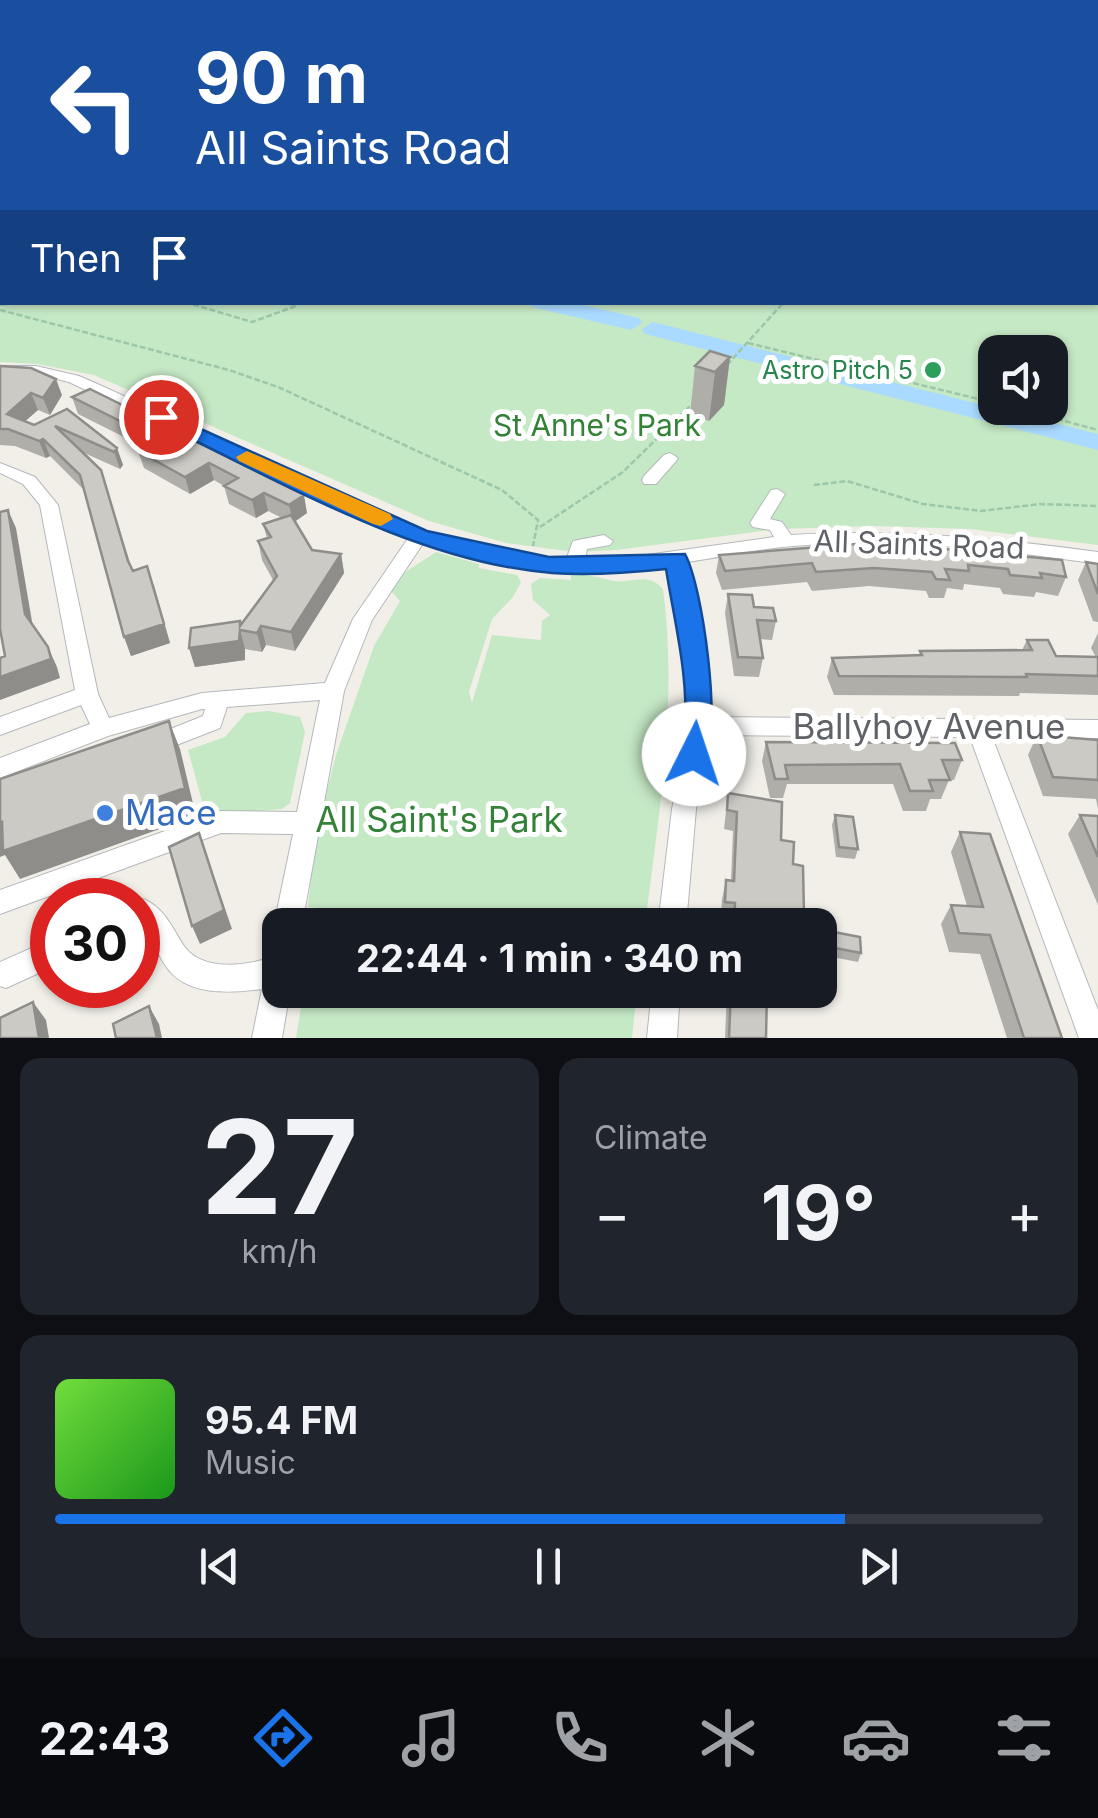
<!DOCTYPE html>
<html lang="en">
<head>
<meta charset="utf-8">
<style>
	body { margin:0; font-family:Inter,sans-serif; background:#20242c; color:#f1f3f6; height:100vh; display:flex; flex-direction:column; font-size:38px; white-space:nowrap }
	* { box-sizing:border-box; margin:0 }
	p { font-size:32px; color:#9ea1a6 }
	.icon { flex:none; width:55px; height:55px; fill:none; stroke:currentColor; stroke-width:2; stroke-linecap:round; stroke-linejoin:round }
	.map { position:relative; height:1038px; overflow:hidden }
	.details { display:flex; flex-direction:column; gap:20px; padding:20px; background:#0d0f14; flex:1 }
	.details>* { flex:none }
	.banner { position:absolute; left:0px; top:0px; width:1100px; height:305px; box-shadow:0 2px 8px #0004; background:#1a4fa0; color:#fff; overflow:hidden }
	.fabs { position:absolute; left:978px; top:335px; display:grid; gap:20px }
	.fabs a { display:grid; place-items:center; width:90px; height:90px; border-radius:20px; background:#171b24; box-shadow:0 2px 8px #0004; font-size:50px }
	.speed { position:absolute; left:30px; top:878px; display:flex; gap:20px; font-size:50px; font-weight:700; text-align:center }
	.speed>* { display:grid; place-content:center; width:130px; height:130px; border-radius:50%; background:#171b24; box-shadow:0 2px 8px #0004; line-height:1 }
	.speed .limit { border:15px solid #d22; background:#fff; color:#111 }
	.pin { position:absolute; display:grid; place-items:center; width:85px; height:85px; color:#fff; margin:-42px; border:5px solid #fff; border-radius:50%; box-shadow:0 2px 10px #0007 }
	.me { position:absolute; width:110px; margin:-55px; rotate:4deg; stroke-linejoin:round; filter:drop-shadow(0 0 8px #0008) }
	.turn { display:flex; align-items:center; gap:35px; height:210px; padding:0 30px; font-size:45px }
	.turn .icon { width:130px; height:130px; stroke-width:2.5 }
	.turn b { display:block; font-size:70px; line-height:85px }
	.then { display:flex; align-items:center; height:95px; padding:0 30px; background:#0003; gap:20px; font-size:38px }
	.big { font-size:75px; font-weight:700; line-height:1.1 }
	.details .tile { flex:1; display:flex; flex-direction:column; justify-content:center; gap:15px; min-width:0; padding:0 35px; border-radius:20px; background:#20242c }
	.details .dial { align-items:center; gap:0 }
	.dial b { font-size:130px; line-height:1 }
	.song { display:flex; align-items:center; gap:30px }
	.cover { width:120px; height:120px; border-radius:15px; background:linear-gradient(135deg,hsl(100 70% 55%),hsl(120 70% 35%)) }
	.played { height:10px; border-radius:5px; background:linear-gradient(90deg,#1a73e8 80%,#363941 80%) }
	.keys { display:flex; justify-content:space-around; direction:ltr }
	.heat { display:flex; justify-content:space-between; align-items:center; font-size:55px; direction:ltr }
	.details .tiles { flex:1; display:grid; gap:20px; grid-template-columns:1fr 1fr }
	.tile:last-child { grid-column:span 2 }
	.trip { position:absolute; left:262px; top:908px; width:575px; height:100px; border-radius:20px; background:#171b24; box-shadow:0 2px 8px #0004; font-weight:700; line-height:100px; text-align:center }
	.tab-bar { display:flex; height:160px; justify-content:space-around; align-items:center; background:#090b0e; color:#9ea1a6 }
	.tab-bar .icon { width:70px; height:70px }
	.tab-bar .on { color:#1a73e8 }
	.tab-bar b { font-size:45px; color:#f1f3f6 }
	.map>svg:first-child { display:block }
</style>
</head>
<body>
<div class="map">
<svg width="1098" height="1038" viewBox="0 0 1098 1038">
	<rect width="100%" height="100%" fill="#f1efe8"/>
	<path fill="#c5e8c5" fill-rule="evenodd" d="M0,166L2,302H1098V166V545L970,529L874,526L778,529L616,550L575,552L506,543L429,521L94,375L38,364L0,362ZM995,352H1050V408H995Z
		M436,552L479,564V568L517,575L521,582L513,597L492,619L469,692L472,703L492,635L541,640L542,621L550,615L533,600L531,584L540,578L571,580V574C586,574 597,577 610,580C630,586 646,570 663,589C678,702 659,813 645,925H315L318,908L308,907L316,834L336,755L374,646L400,601L391,591L404,573Z
		M269,711L300,717L305,732L290,803L282,809L206,816L188,750L225,737L246,713Z
		M304,990H637L632,1038H296Z"/>
	<g fill="none" stroke-linecap="round" stroke-linejoin="round">
		<path fill="#aadaff" fill-rule="evenodd" d="M0,166H2V171L0,170Z
			M530,302H570L639,318L642,323L631,330L532,307Z
			M653,322L1098,434V450L645,334L642,329Z"/>
		<defs>
			<path id="minor" d="M0,366H36L79,376C228,439 404,551 566,560L573,541L604,535L613,541L610,545L587,549L585,560H611L774,537L770,530L753,527L750,523L771,490L777,489L785,494L770,519L782,522L791,535C894,529 996,538 1098,552V564C997,549 895,538 793,546C757,549 722,557 687,562L704,661L710,717L1098,720V738L992,737L1098,1010V1038H1079L970,737L710,735L696,809L686,925H658L672,809L689,726L684,661L669,565C573,578 515,568 424,542L372,620L344,691L302,925H280V935L274,925L293,834L221,833L0,914V890L221,811L297,812L320,700L227,707L220,728L156,753L148,750L145,744L148,738L203,716L205,709H202L108,736L0,778V758L90,724L81,705L0,735V717L75,690L40,505L23,484L0,473V463L35,477L58,505L98,694L109,718L202,693L325,683L353,619L409,537L302,492L69,382L36,374H0Z
				M670,453L678,458L676,461L656,484H644L642,480L644,476L664,455Z
				M143,899C165,908 172,928 184,946C204,974 254,965 280,954V990H290L282,1038H252L262,989C229,993 186,997 165,965C156,951 152,935 138,927V902Z
				M52,939V967L6,988L0,986V962Z
				M652,990H680L677,1038H647Z"/>
		</defs>
		<use href="#minor" stroke="#b5b8bc" stroke-width="2"/>
		<path stroke="#9cc7a9" stroke-width="2.5" stroke-dasharray="6 2.5" stroke-linecap="butt" d="M0,283L2,273
			M185,302L252,322L296,306L284,302
			M0,305L19,302
			M0,310L229,370L278,387L502,490L538,520L533,546
			M748,343L995,403
			M727,365L784,302
			M1016,408L1098,430
			M814,485L847,481L923,504L981,511L1040,504L1098,506
			M540,527L623,472L692,404"/>
		<use href="#minor" fill="#fff" fill-rule="evenodd"/>
	</g>
	<path fill="#afaea9" d="M730,357L724,405L709,421L690,415L695,366Z
		M0,366L62,395L50,415L38,410L25,421L34,425L67,409L117,448L123,465L120,469L82,452L101,470L131,566L133,571L154,585L170,643L131,656L84,490L50,456L46,458L15,446L0,445Z
		M90,389L307,513L295,521L312,550L341,554L344,573L295,651L266,645L262,652L245,649V660L195,667L189,648L240,621L241,625L273,580L262,560L258,541L267,538L263,524L282,518L268,511L256,518L229,504L224,486L214,480L190,494L144,468L138,451L144,447L78,414L72,397Z
		M934,546L1066,577L1058,596L1036,592L1034,597L1003,594L1000,588L964,584L963,590L947,588L944,598H929L926,591L869,586L812,591L807,582L722,590L716,573L719,555Z
		M1086,562L1098,564V622L1093,621L1078,580Z
		M728,594L776,621L772,640L760,639L763,658L759,677L734,676L725,613Z
		M1098,633V695L1020,693L1019,696L834,695L827,677L832,658L919,655L920,651L1022,650L1027,640L1056,656L1096,657L1091,648Z
		M1037,735L1098,740V809L1096,799L1043,796L1028,755Z
		M766,742L962,760L954,780H949L941,799H930L926,811H903L893,784H787L783,798H770L762,761Z
		M728,793L781,840L793,864L804,914L801,925H730L731,922L721,920L722,899L726,880L731,881L733,831L724,829Z
		M835,815L858,849L855,859L836,857L832,825Z
		M1080,815L1098,816V905L1068,834Z
		M960,832L1062,1038H1007L980,954L949,952L941,924L951,905L967,906L951,852Z
		M834,932L861,953L858,962L832,957L831,941Z
		M727,990H767L766,1038H725Z"/>
	<path fill="#8f8d8a" d="M730,357L724,405L709,421L715,372Z
		M56,379L62,395L50,415L43,398Z
		M31,393L38,410L14,431L7,414Z
		M43,439L50,456L46,458L39,441Z
		M117,448L123,465L120,469L114,452Z
		M209,463L214,480L190,494L185,477Z
		M264,493L268,511L256,518L252,500Z
		M304,495L307,513L293,523L289,505Z
		M8,510L16,528L34,633L25,614Z
		M341,554L344,573L295,651L291,632Z
		M147,566L170,643L131,656L124,637Z
		M261,626L266,645L262,652L257,633Z
		M240,630L245,649V660L195,667L189,648Z
		M48,647L57,667L60,678L0,700V677Z
		M169,721L180,749L196,816L20,879L5,855L0,857V823Z
		M199,833L232,929L200,944L192,926Z
		M33,1002L46,1020L49,1038H39Z
		M149,1006L159,1024L162,1038H157Z"/>
	<path fill="#cccac5" stroke="#8f8d8a" stroke-width="2.5" d="M710,351L730,357L715,372L695,366Z
		M0,366L31,368L56,379L43,398L31,393L7,414L34,425L67,409L117,448L114,452L55,426L101,470L128,561L133,571L147,566L164,624L124,637L80,475L43,439L39,441L8,429H0Z
		M90,389L304,495L289,505L264,493L252,500L224,486L238,478L209,463L185,477L138,451L158,440L72,397Z
		M8,510L25,614L48,647L51,659L0,677V658L5,656L0,629V512Z
		M291,515L312,550L341,554L291,632L261,626L257,633L240,630L239,641L189,648L191,628L240,621V626L277,576L258,541L271,537L263,524Z
		M931,539L934,546L945,549L1062,560L1066,577L1040,573L1042,578L1010,575L1008,569L968,565L969,571L945,569L950,580L936,579L932,572L874,568L816,572L812,563L725,571L719,555L857,544L921,546Z
		M1086,562L1098,564V594Z
		M728,594L752,595L754,607L773,608L776,621L757,620L763,658L738,657Z
		M1027,640H1048L1056,656L1098,657V676L1026,674L1027,677L839,676L832,658L922,655L920,651L1032,650Z
		M169,721L185,788L3,851L2,822L0,823V779Z
		M1037,735L1098,740V780L1053,777Z
		M766,742L955,743L962,760H942L950,780H929L933,791H910L900,764L785,765L788,779H775Z
		M728,793L782,802L781,840L794,842L793,864L803,866L804,914L794,912V925H734L735,903L725,902L726,880L734,881L737,812L727,810Z
		M835,815L853,817L858,849L839,847Z
		M1080,815L1098,816V857Z
		M960,832L990,834L1062,1038H1024L990,935L959,933L951,905L983,907Z
		M199,833L224,910L192,926L169,847Z
		M834,932L860,937L861,953L835,948Z
		M731,990H767L766,1038H729Z
		M33,1002L39,1038H0V1018Z
		M149,1006L157,1038H116L113,1024Z"/>
	<linearGradient id="sky" x2="0" y2="1"><stop stop-color="#8fc3f1"/><stop offset="0.53" stop-color="#f9f8f5"/><stop offset="1" stop-color="#f9f8f5" stop-opacity="0"/></linearGradient>
	<rect width="1098" height="311" fill="url(#sky)"/>
	<path fill="#1a73e8" stroke="#114b97" stroke-width="2.5" d="M161,411L427,531L549,557L685,554C703,587 722,729 705,763L694,766L684,763C677,749 685,739 685,725C688,673 674,619 666,569C628,573 590,576 552,573C414,562 278,479 154,421L151,417Z"/>
	<path fill="#f59e0b" d="M247,451L390,514L393,519L381,526L373,524L239,461L236,457Z"/>
	<circle fill="#2e9e5b" stroke="#fff" stroke-width="4" cx="933" cy="370" r="10"/>
	<circle fill="#3f7fe0" stroke="#fff" stroke-width="4" cx="105" cy="813" r="10"/>
	<g text-anchor="middle" stroke-width="10" stroke-linejoin="round" paint-order="stroke">
		<g font-size="25" fill="#27864d" stroke="#fff" text-anchor="end">
			<text x="913" y="379">Astro Pitch 5</text>
		</g>
		<g font-size="30" fill="#348238" stroke="#fff">
			<text x="597" y="436">St Anne's Park</text>
		</g>
		<g font-size="30" fill="#5f6368" stroke="#fff">
			<text transform="translate(919 545) rotate(2)" y="10">All Saints Road</text>
		</g>
		<g font-size="35" fill="#5f6368" stroke="#fff">
			<text x="929" y="739">Ballyhoy Avenue</text>
		</g>
		<g font-size="35" fill="#366cbe" stroke="#fff" text-anchor="start">
			<text x="125" y="825">Mace</text>
		</g>
		<g font-size="35" fill="#348238" stroke="#fff">
			<text x="439" y="832">All Saint's Park</text>
		</g>
	</g>
</svg>
<div class="fabs">
<a><svg class="icon" aria-label="sound" viewBox="0 0 24 24"><path d="M4 9h4l5-4v14l-5-4H4zM17 9q2 3 0 6"/></svg></a>
</div>
<div class="speed"><div class="limit">30</div></div>
<div class="pin" style="left:161px;top:417px;background:#d93025"><svg class="icon" aria-label="arrive" viewBox="0 0 24 24"><path d="M6 21V4h12l-3 4 3 4H6"/></svg></div>
<svg class="me" style="left:694px;top:754px" viewBox="-20 -20 40 40"><circle r="19" fill="#fff"/><path d="M0-13L10 11 0 6-10 11z" fill="#1a73e8"/></svg>
<div class="trip">22:44 · 1 min · 340 m</div>
<div class="banner">
<div class="turn"><svg class="icon" aria-label="left" viewBox="0 0 24 24"><path d="M17 20v-9H6M10 6l-5 5 5 5"/></svg><div><b>90 m</b>All Saints Road</div></div>
<div class="then">Then<svg class="icon" aria-label="arrive" viewBox="0 0 24 24"><path d="M6 21V4h12l-3 4 3 4H6"/></svg></div>
</div>
</div>
<section class="details">
<div class="tiles">
<div class="tile dial"><b>27</b><p>km/h</p></div>
<div class="tile"><p>Climate</p>
<div class="heat"><a>−</a><b class="big">19°</b><a>+</a></div>
</div>
<div class="tile">
<div class="song"><i class="cover"></i><div><b>95.4 FM</b><p>Music</p></div></div>
<div class="played"></div>
<div class="keys"><svg class="icon" aria-label="previous" viewBox="0 0 24 24"><path d="M18 5L8 12l10 7zM5 5v14"/></svg><svg class="icon" aria-label="pause" viewBox="0 0 24 24"><path d="M8 5v14M16 5v14"/></svg><svg class="icon" aria-label="next" viewBox="0 0 24 24"><path d="M6 5l10 7-10 7zM19 5v14"/></svg></div>
</div>
</div>
</section>
<nav class="tab-bar">
<b>22:43</b>
<svg class="icon on" aria-label="directions" viewBox="0 0 24 24"><path d="M12 3l9 9-9 9-9-9zM9 14v-3h6M13 9l2 2-2 2"/></svg>
<svg class="icon" aria-label="music" viewBox="0 0 24 24"><path d="M9 18V5l10-2v13"/><circle cx="6" cy="18" r="3"/><circle cx="16" cy="16" r="3"/></svg>
<svg class="icon" aria-label="phone" viewBox="0 0 24 24"><path d="M5 4h4l2 5-3 2q2 4 5 5l2-3 5 2v4C11 20 4 13 5 4z"/></svg>
<svg class="icon" aria-label="climate" viewBox="0 0 24 24"><path d="M12 3v18M4 7l16 10M4 17L20 7"/></svg>
<svg class="icon" aria-label="car" viewBox="0 0 24 24"><path d="M5 17H2v-5l4-1 3-4h7l3 4 3 1v5h-3M9 17h6M6 11h13"/><circle cx="7" cy="17" r="2"/><circle cx="17" cy="17" r="2"/></svg>
<svg class="icon" aria-label="filters" viewBox="0 0 24 24"><path d="M4 7h16M4 17h16"/><circle cx="9" cy="7" r="2"/><circle cx="15" cy="17" r="2"/></svg>
</nav>
</body>
</html>
